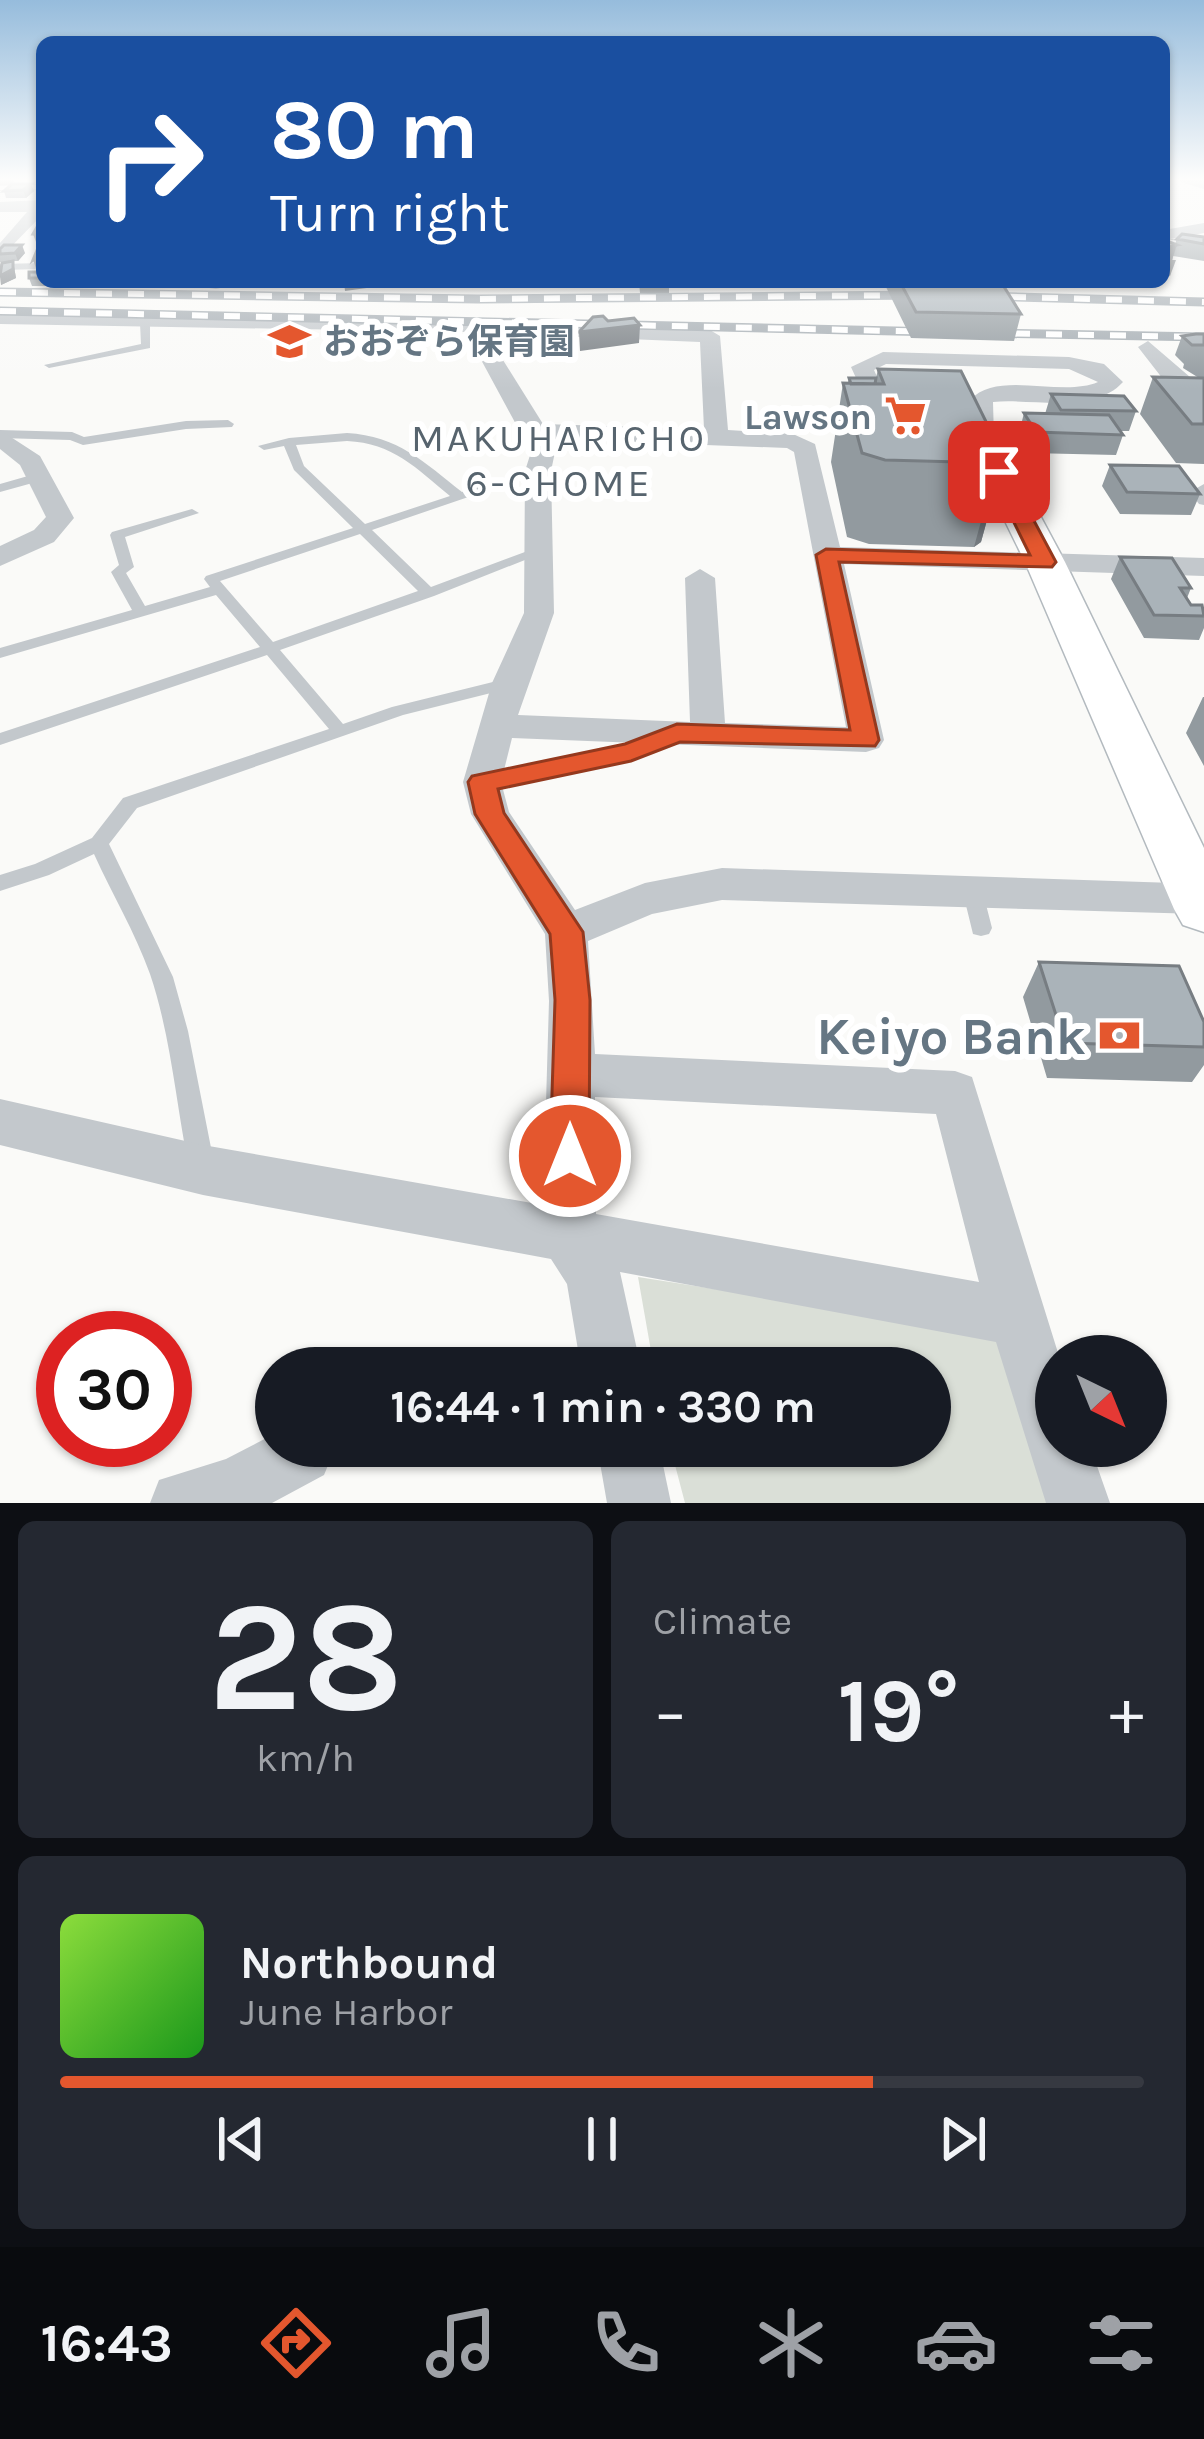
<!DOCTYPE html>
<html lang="en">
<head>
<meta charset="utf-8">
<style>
	body { margin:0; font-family:Karla,"Noto Sans JP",sans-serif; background:#242831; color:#f1f3f6; height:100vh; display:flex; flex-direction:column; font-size:45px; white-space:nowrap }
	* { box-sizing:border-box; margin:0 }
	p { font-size:39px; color:#9ea1a6 }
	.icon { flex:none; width:66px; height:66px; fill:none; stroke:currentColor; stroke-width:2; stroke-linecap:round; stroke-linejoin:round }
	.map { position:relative; height:1503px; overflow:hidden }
	.details { display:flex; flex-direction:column; gap:18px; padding:18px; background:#0d0f14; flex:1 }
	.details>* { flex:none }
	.top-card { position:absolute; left:36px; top:36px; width:1134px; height:252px; border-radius:18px; box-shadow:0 3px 9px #0004; background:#1a4fa0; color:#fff; overflow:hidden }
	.needle { width:78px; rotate:137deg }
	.tools { position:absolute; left:1035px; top:1335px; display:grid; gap:24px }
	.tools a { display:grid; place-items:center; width:132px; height:132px; border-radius:50%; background:#171b24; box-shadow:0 3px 9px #0004; font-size:60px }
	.speed { position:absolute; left:36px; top:1311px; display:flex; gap:24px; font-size:60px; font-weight:700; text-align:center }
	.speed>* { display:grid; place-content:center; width:156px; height:156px; border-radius:50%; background:#171b24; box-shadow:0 3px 9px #0004; line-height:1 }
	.speed .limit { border:18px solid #d22; background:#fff; color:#111 }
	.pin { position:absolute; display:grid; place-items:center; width:102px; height:102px; color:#fff; margin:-51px; border-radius:24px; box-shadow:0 6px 18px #0006 }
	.me { position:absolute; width:132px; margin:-66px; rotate:0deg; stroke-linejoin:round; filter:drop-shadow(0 0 9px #0008) }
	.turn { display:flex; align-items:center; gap:42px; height:252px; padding:0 36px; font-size:54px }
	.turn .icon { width:156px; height:156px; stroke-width:2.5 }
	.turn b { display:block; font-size:84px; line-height:102px }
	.big { font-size:90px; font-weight:700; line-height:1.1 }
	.details .card { flex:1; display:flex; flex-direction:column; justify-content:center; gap:18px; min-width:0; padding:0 42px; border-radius:18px; background:#242831 }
	.details .dial { align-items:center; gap:0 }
	.dial b { font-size:156px; line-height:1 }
	.song { display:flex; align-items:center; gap:36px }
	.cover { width:144px; height:144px; border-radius:18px; background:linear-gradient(135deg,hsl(90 70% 55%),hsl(120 70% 35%)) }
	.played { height:12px; border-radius:6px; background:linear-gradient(90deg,#e4572e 75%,#363941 75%) }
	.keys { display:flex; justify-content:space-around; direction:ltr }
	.heat { display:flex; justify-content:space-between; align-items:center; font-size:66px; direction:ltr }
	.details .tiles { flex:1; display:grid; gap:18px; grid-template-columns:1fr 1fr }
	.card:last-child { grid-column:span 2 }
	.trip { position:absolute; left:255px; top:1347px; width:696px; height:120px; border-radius:60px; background:#171b24; box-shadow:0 3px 9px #0004; font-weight:700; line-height:120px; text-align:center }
	.tabs { display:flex; height:192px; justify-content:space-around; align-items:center; background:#090b0e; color:#9ea1a6 }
	.tabs .icon { width:84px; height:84px }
	.tabs .selected { color:#e4572e }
	.tabs b { font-size:54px; color:#f1f3f6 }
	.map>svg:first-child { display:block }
</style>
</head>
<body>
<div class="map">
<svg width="1204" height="1503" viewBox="0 0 1204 1503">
	<rect width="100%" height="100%" fill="#fafaf8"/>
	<path fill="#dadfd7" d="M638,1277L987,1332L1002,1347L1048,1503H685L670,1446H930V1368H654Z"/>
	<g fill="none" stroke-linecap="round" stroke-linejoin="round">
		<defs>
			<path id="secondary" d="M982,429L994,432L999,439L1065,562L1204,848V932L1183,925L1174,909L1025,562L965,439L970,432Z"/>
		</defs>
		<use href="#secondary" stroke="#b3babf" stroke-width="3"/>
		<path fill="#c3c8cc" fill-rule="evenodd" d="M42,263V269L0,270V264Z
			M167,282H249L216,289Z
			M145,320L150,323V348L49,368L44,365L141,344L140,323Z
			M228,420L234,424L232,427L186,429L83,445L70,440L0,438V430L72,432L84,437L186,421Z
			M347,433C398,436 424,462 462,492L534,468L544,471L372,530L431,587L533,549L538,548L545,552L434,596L280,650L343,724L392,707L509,678L515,679L517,683L515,687L403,715L137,808L109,844L173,977L188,1031L215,1168L211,1177L202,1180L193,1177L189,1168C176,1104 171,1036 150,974C135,932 112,894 94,854L49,875L0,891V875L35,864L92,838L123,798L329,729L267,655L0,745V733L260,647L216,595L0,658V648L132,610L111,572L119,565L110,535L112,532L192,509L199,513L125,537L134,567L126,573L145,606L210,587L204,579L206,576L353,528L294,470L284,446L264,450L258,446L289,438ZM347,441C393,443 416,468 450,496L365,524L304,466L296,445ZM360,534L418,591L273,642L220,581Z
			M42,472L47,473V479L0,492V484Z
			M1204,484V505L1199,504L1190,492Z
			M673,729L682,735L679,739L631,757L482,788L473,782L482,776L627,746Z
			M972,881L979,883L982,889L992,928L989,934L981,936L973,934L962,889L965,883Z"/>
		<path fill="#c3c8cc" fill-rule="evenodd" d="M1179,179L1204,180V189L1181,182Z
			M42,200V215L0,258V243L27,212H0V202Z
			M1204,223V233L1164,240V230Z
			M0,312L473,320L710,330L720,336L728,430L793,434L815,444L840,547L1204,558V576L844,564L884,740L879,748L866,752L512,738L501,782L509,812L575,910L645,883L722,868L1204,884V912L1199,914L722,900L652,914L588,941L595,1054L955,1071L972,1077L1059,1356L1056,1446H1090L1110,1503H1046L996,1342L620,1272L641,1368H581L567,1284L551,1259L203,1195L0,1145V1099L203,1145L543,1205L549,1001L545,934L471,814L463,782L492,683L524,613L525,471L531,452L466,332L0,324ZM486,333L700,342L704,429L543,424ZM550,439L787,448L794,452L846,727L725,723L715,578L700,569L685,578L690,722L518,715L554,613L551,471L555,452ZM595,1097L936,1114L979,1282L596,1214Z
			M1148,341L1204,389V406L1166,383L1138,347Z
			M883,352L1069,357L1104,364L1123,382C1093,415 1033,398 993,402L994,439L982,446L973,444L939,406L861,389L851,367ZM886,364L1069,369L1098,382C1061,398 998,369 970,400L968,410L955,396L878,379L874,370Z
			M0,430L40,456L74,518L54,542L0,566V546L34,530L46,517L20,465L0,449Z
			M276,1433V1446H336L324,1475L272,1503H150L159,1480L226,1459Z
			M597,1446H659L671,1503H607Z"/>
		<use href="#secondary" fill="#fff" fill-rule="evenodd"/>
		<defs>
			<path id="rail-far1" d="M0,188L42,187
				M1164,241L1204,247"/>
			<path id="rail" d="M0,292L478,299L924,295
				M978,296L1204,302
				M0,311L940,332
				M982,333L1204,337"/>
		</defs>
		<use href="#rail-far1" stroke="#a2aab0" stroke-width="6"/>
		<use href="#rail" stroke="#a2aab0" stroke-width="9"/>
		<use href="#rail-far1" stroke="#fff" stroke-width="4.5" stroke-dasharray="12" stroke-linecap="butt"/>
		<use href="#rail" stroke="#fff" stroke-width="6" stroke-dasharray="16" stroke-linecap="butt"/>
	</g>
	<path fill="#929a9f" d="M0,179H15L11,185H0Z
		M4,191H34L26,198H6Z
		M1204,237V261L1173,256L1170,276L1164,277V240L1175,244L1177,239Z
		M0,249L25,253L18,261H13L16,278L1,285L0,263L1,267L9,262H0Z
		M42,272V282H51V286H32L29,278Z
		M639,282H669V293H640Z
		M885,282H1001L1021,314L1014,341L911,338L885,285Z
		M1204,334V464L1176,463L1140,414L1153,377L1199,378L1183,368L1184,364L1175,355L1182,336Z
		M878,369L1004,458L981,542L974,547L869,544L847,537L831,462L843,383H848L849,378H876Z
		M1051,394L1136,411L1129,431H1120L1123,435L1116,455L1030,453L1019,433L1024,413L1045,414Z
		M1110,465L1200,494L1191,515L1120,514L1102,486Z
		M1120,557L1191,588L1187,598L1191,605L1204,608V628L1199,640L1144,638L1111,579Z
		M1203,697H1204V766L1186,733Z
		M1039,962L1204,1022V1065L1192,1082L1047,1078L1023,997Z"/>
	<path fill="#777d82" d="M31,184L34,191L26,198L23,190Z
		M33,234H42V242H36Z
		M22,245L25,253L18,261L15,253Z
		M1177,245L1172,260H1176L1170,276L1164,277V247Z
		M42,253V263L36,268L33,260Z
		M13,261L16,278L1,285L0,276Z
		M344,282H373L374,287L345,291Z
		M640,325L639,343L580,351L579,332Z
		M1004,458L981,542L974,547L997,463Z"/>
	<path fill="#aab3b9" stroke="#777d82" stroke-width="3" d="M12,184H31L23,190L4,191Z
		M40,222H42V234H33Z
		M1182,234L1204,237V244L1177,239Z
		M42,238V253L33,260Z
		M1164,240L1177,245L1164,247Z
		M4,245H22L15,253L0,254V249Z
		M13,261V269L0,276L2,263Z
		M29,272H42V278H29Z
		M640,282H669V284L640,285Z
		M900,282H1001L1021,314L916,312Z
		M603,316L608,321L634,318L640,325L579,332L593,317Z
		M1196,334H1204V345H1192L1182,336Z
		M878,369L961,371L1004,458L997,463L885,460L862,453L843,383L884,384Z
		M1153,377L1204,378V424H1192Z
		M849,378H876L875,384H851Z
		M1051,394L1124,396L1136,411L1061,410Z
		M1024,413L1109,415L1123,435L1036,432Z
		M1110,465L1179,466L1200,494L1127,492Z
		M1120,557L1172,558L1191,588H1180L1191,605H1202L1204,616L1154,615Z
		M1039,962L1179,966L1204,1022V1047L1065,1043Z"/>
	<linearGradient id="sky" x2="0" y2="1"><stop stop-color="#96bcdc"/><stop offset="0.46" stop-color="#fdfdfc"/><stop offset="1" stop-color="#fdfdfc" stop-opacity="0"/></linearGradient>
	<rect width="1204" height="389" fill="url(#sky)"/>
	<path fill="#e4572e" stroke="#94391e" stroke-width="3" d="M999,466L1008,472L1056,562L1052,567L839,562L879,740L875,746L680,742L631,761L498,789L504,813L583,932L590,1000L589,1156L583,1169L570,1174L556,1169L550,1156L555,1000L550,934L475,814L468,782L472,776L625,744L677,724L850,730L816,555L826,549L1030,555L989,472Z"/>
	<defs>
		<symbol id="school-bare" viewBox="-9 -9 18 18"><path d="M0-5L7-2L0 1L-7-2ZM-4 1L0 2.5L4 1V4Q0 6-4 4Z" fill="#e4572e" stroke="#fff" stroke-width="2.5" paint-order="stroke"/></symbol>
		<symbol id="supermarket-bare" viewBox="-9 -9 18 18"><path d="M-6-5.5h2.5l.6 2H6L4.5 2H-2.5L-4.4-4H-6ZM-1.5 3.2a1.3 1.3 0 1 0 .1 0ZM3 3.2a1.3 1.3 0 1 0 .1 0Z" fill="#e4572e" stroke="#fff" stroke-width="2.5" paint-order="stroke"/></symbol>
		<symbol id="bank-bare" viewBox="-9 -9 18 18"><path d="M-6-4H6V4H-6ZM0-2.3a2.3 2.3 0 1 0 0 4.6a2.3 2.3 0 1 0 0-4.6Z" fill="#e4572e" stroke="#fff" stroke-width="2.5" paint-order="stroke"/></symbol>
	</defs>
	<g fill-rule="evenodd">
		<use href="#school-bare" x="260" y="312" width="59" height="59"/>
		<use href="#supermarket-bare" x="876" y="386" width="59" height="59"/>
		<use href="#bank-bare" x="1090" y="1006" width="59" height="59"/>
	</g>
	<g text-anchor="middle" stroke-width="12" stroke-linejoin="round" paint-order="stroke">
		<g font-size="36" font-weight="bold" fill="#657683" stroke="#fff" text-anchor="start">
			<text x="323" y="354">おおぞら保育園</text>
			<text x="872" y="429" text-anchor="end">Lawson</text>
		</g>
		<g font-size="39" letter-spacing="3" fill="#57646e" stroke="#fff">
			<text x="559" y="451">MAKUHARICHO<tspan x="559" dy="45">6-CHOME</tspan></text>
		</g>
		<g font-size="51" font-weight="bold" fill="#657683" stroke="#fff" text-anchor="end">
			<text x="1086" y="1054">Keiyo Bank</text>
		</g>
	</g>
</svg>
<div class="tools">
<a><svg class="needle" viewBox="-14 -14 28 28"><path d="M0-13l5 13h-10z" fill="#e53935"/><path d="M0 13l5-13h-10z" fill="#9ea1a6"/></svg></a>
</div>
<div class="speed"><div class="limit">30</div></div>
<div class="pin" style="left:999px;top:472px;background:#d93025"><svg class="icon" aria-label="arrive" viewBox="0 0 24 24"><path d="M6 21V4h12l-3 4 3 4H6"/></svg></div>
<svg class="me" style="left:570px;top:1156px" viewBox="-20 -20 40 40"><circle r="17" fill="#e4572e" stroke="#fff" stroke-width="3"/><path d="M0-11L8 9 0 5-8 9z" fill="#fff"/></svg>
<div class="trip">16:44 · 1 min · 330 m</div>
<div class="top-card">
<div class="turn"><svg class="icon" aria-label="right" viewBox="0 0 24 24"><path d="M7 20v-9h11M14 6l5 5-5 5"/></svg><div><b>80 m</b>Turn right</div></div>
</div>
</div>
<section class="details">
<div class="tiles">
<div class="card dial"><b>28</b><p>km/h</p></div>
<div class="card"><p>Climate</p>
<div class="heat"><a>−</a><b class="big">19°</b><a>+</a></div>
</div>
<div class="card">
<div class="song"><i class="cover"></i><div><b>Northbound</b><p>June Harbor</p></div></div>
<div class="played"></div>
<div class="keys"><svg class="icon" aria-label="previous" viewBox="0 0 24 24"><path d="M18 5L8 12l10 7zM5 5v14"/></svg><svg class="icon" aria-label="pause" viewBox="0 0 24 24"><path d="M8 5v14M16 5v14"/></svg><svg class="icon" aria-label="next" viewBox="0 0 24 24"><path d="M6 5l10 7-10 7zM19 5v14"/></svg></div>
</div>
</div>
</section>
<nav class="tabs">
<b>16:43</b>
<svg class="icon selected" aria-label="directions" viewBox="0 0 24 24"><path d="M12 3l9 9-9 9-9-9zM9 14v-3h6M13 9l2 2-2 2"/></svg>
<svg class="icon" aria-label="music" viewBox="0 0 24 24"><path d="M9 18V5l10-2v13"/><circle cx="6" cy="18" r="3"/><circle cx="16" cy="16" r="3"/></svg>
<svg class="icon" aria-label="phone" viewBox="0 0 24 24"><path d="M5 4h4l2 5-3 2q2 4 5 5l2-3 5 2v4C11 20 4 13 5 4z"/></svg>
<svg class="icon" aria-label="climate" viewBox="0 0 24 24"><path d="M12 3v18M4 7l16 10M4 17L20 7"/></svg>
<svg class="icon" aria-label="car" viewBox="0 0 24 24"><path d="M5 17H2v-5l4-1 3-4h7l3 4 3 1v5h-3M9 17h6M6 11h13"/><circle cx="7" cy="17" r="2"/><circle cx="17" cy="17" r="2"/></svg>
<svg class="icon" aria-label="filters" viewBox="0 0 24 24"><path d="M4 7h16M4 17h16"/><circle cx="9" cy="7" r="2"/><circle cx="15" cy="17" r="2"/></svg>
</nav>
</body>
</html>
